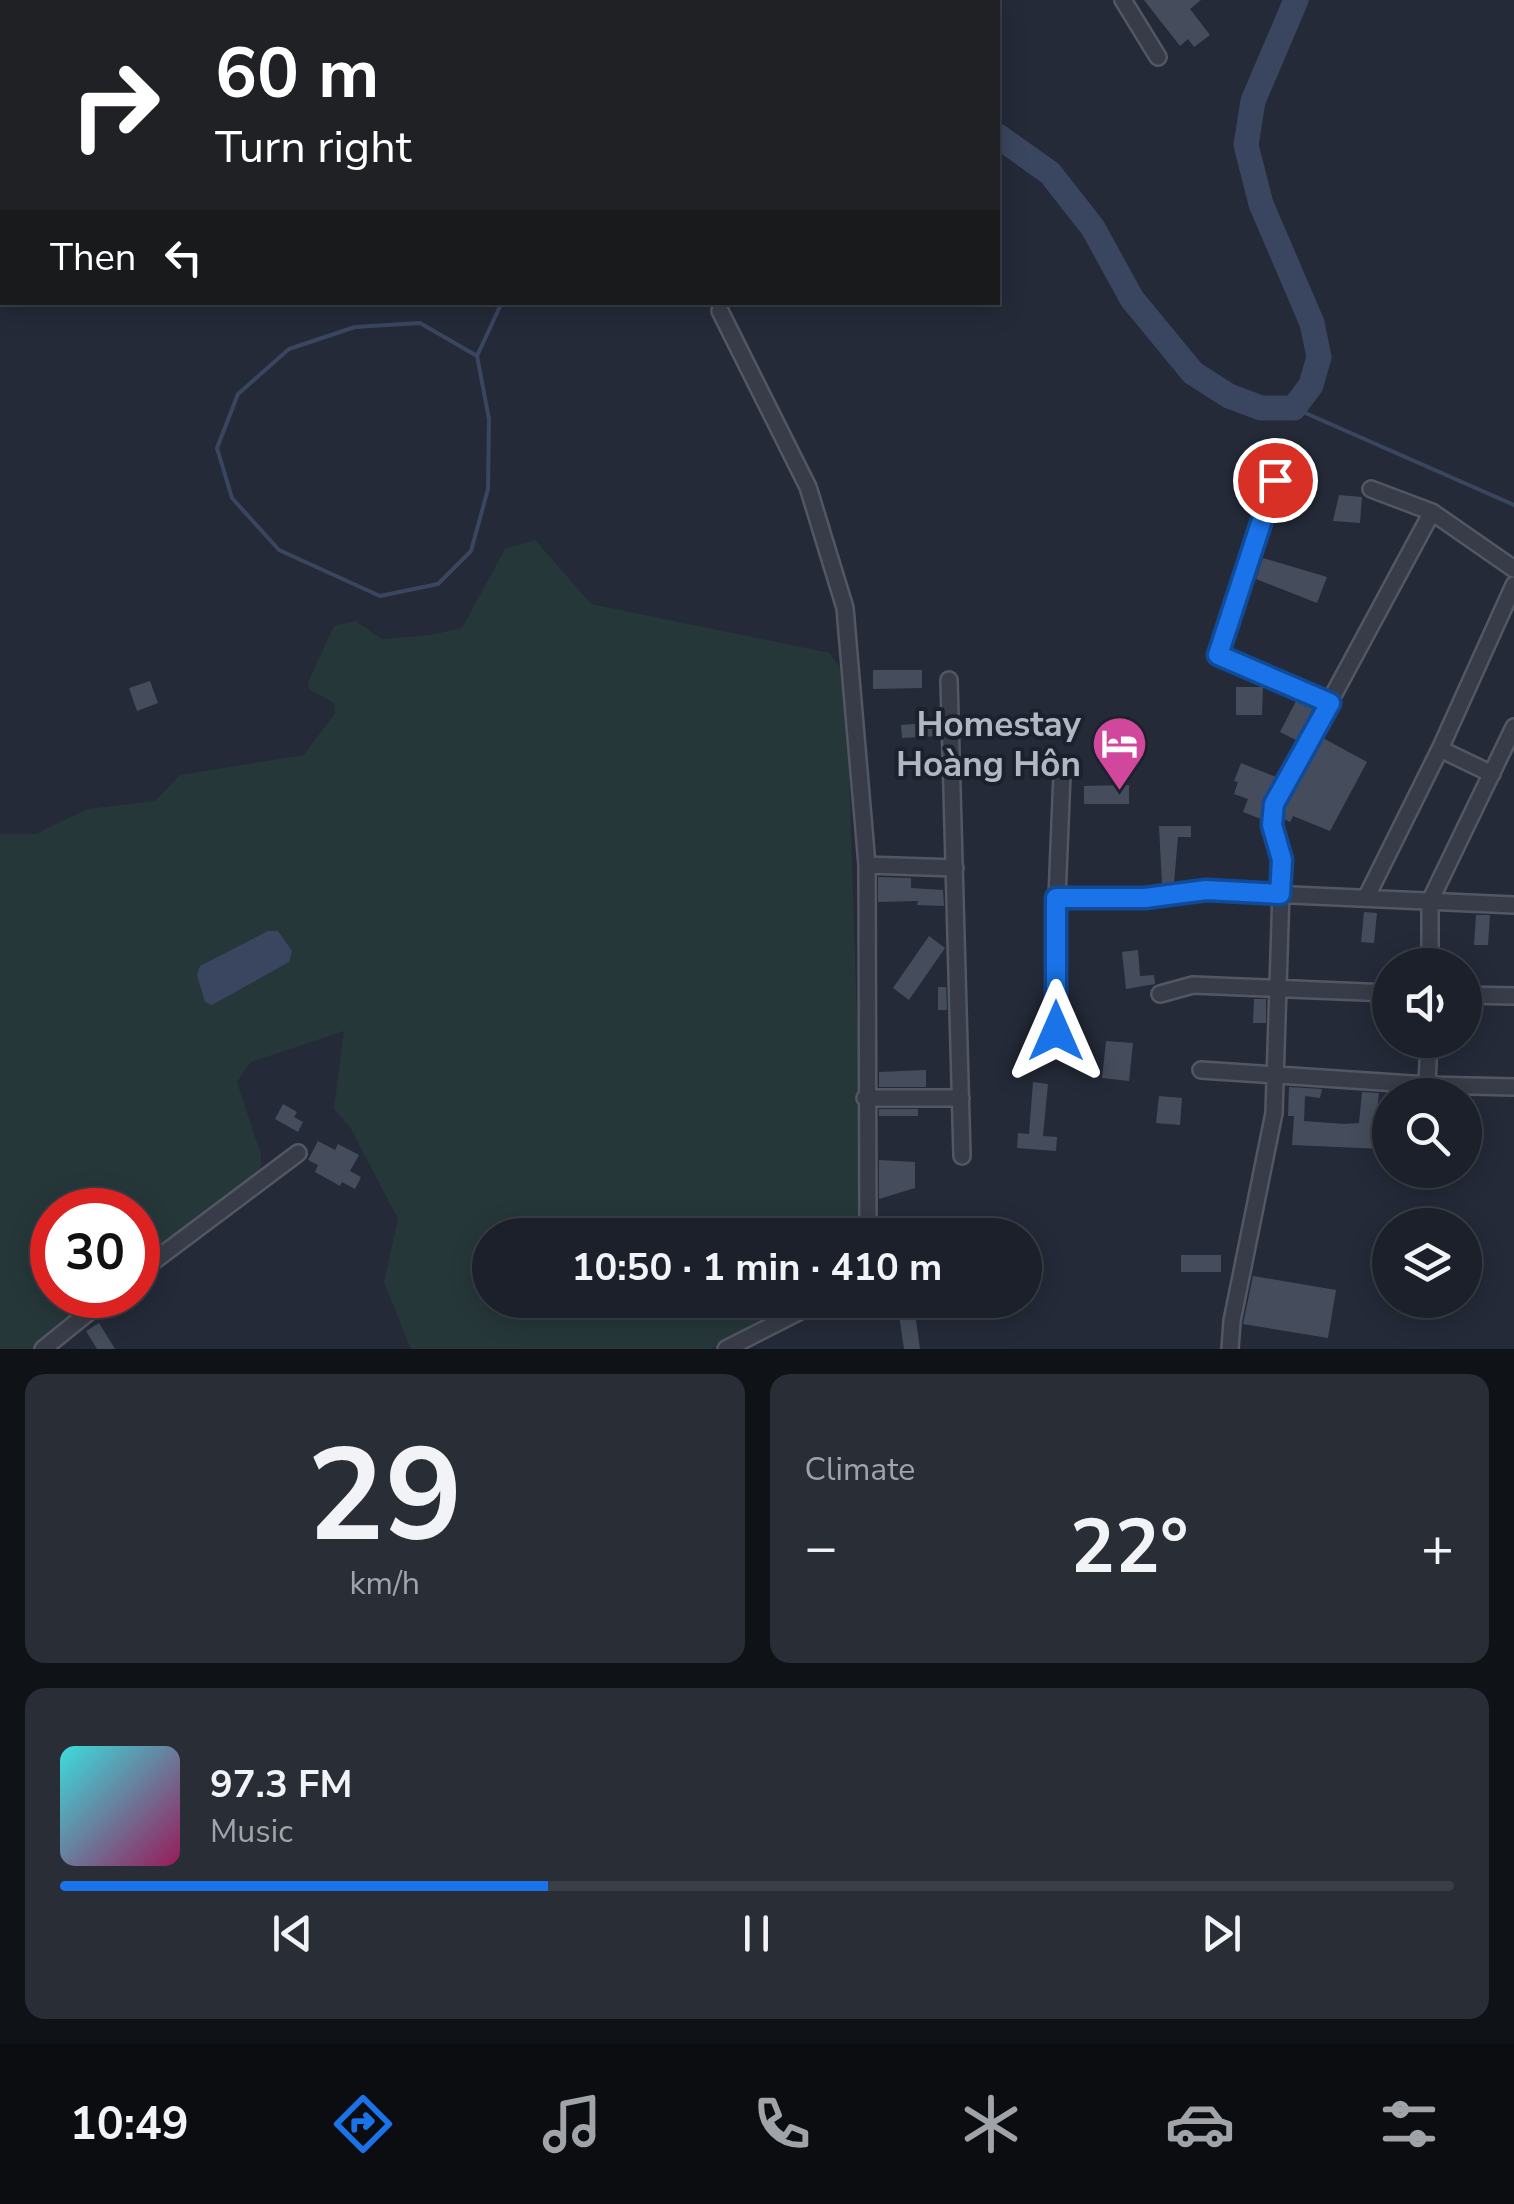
<!DOCTYPE html>
<html lang="en">
<head>
<meta charset="utf-8">
<style>
	body { margin:0; font-family:"Nunito Sans",sans-serif; background:#282d36; color:#f1f3f6; height:100vh; display:flex; flex-direction:column; font-size:38px; white-space:nowrap }
	* { box-sizing:border-box; margin:0 }
	p { font-size:32px; color:#a0a3a8 }
	.icon { flex:none; width:55px; height:55px; fill:none; stroke:currentColor; stroke-width:2; stroke-linecap:round; stroke-linejoin:round }
	.map { position:relative; height:1349px; overflow:hidden }
	.drawer { display:flex; flex-direction:column; gap:25px; padding:25px; background:#0f1217; flex:1 }
	.drawer>* { flex:none }
	.top-card { position:absolute; left:0px; top:0px; width:1000px; height:305px; box-shadow:0 5px 25px #0003,0 0 0 2px #393e47; background:#202124; color:#fff; overflow:hidden }
	.fabs { position:absolute; left:1372px; top:948px; display:grid; gap:20px }
	.fabs a { display:grid; place-items:center; width:110px; height:110px; border-radius:50%; background:#1b202a; box-shadow:0 5px 25px #0003,0 0 0 2px #393e47; font-size:50px }
	.speed { position:absolute; left:30px; top:1188px; display:flex; gap:20px; font-size:50px; font-weight:700; text-align:center }
	.speed>* { display:grid; place-content:center; width:130px; height:130px; border-radius:50%; background:#1b202a; box-shadow:0 5px 25px #0003,0 0 0 2px #393e47; line-height:1 }
	.speed .limit { border:15px solid #d22; background:#fff; color:#111 }
	.pin { position:absolute; display:grid; place-items:center; width:85px; height:85px; color:#fff; margin:-42px; border:5px solid #fff; border-radius:50%; box-shadow:0 2px 10px #0007 }
	.me { position:absolute; width:110px; margin:-55px; rotate:0deg; stroke-linejoin:round; filter:drop-shadow(0 0 8px #0008) }
	.turn { display:flex; align-items:center; gap:35px; height:210px; padding:0 50px; font-size:45px }
	.turn .icon { width:130px; height:130px; stroke-width:2.5 }
	.turn b { display:block; font-size:70px; line-height:85px }
	.then { display:flex; align-items:center; height:95px; padding:0 50px; background:#0003; gap:20px; font-size:38px }
	.big { font-size:75px; font-weight:700; line-height:1.1 }
	.drawer .widget { flex:1; display:flex; flex-direction:column; justify-content:center; gap:15px; min-width:0; padding:0 35px; border-radius:20px; background:#282d36 }
	.drawer .dial { align-items:center; gap:0 }
	.dial b { font-size:130px; line-height:1 }
	.song { display:flex; align-items:center; gap:30px }
	.cover { width:120px; height:120px; border-radius:15px; background:linear-gradient(135deg,hsl(180 70% 55%),hsl(330 70% 35%)) }
	.played { height:10px; border-radius:5px; background:linear-gradient(90deg,#1a73e8 35%,#393e47 35%) }
	.keys { display:flex; justify-content:space-around; direction:ltr }
	.heat { display:flex; justify-content:space-between; align-items:center; font-size:55px; direction:ltr }
	.drawer .tiles { flex:1; display:grid; gap:25px; grid-template-columns:1fr 1fr }
	.widget:last-child { grid-column:span 2 }
	.trip { position:absolute; left:472px; top:1218px; width:570px; height:100px; border-radius:50px; background:#1b202a; box-shadow:0 5px 25px #0003,0 0 0 2px #393e47; font-weight:700; line-height:100px; text-align:center }
	.menu { display:flex; height:160px; justify-content:space-around; align-items:center; background:#0b0d11; color:#a0a3a8 }
	.menu .icon { width:70px; height:70px }
	.menu .selected { color:#1a73e8 }
	.menu b { font-size:45px; color:#f1f3f6 }
	.map>svg:first-child { display:block }
</style>
</head>
<body>
<div class="map">
<svg width="1514" height="1349" viewBox="0 0 1514 1349">
	<rect width="100%" height="100%" fill="#242a38"/>
	<path fill="#26373a" d="M535,540L591,604L830,653L846,678L864,1235H490V1300H806L711,1349H411L384,1282L398,1219L350,1127L334,1109L344,1031L251,1062L237,1082L261,1155V1170L138,1269V1210H52V1295H106L39,1349H0V834H36L87,809L155,801L180,775L304,755L335,713L334,703L309,689L308,682L334,626L355,621L382,639L431,635L462,628L505,549Z"/>
	<path fill="#3a465f" d="M268,931H278L292,951L289,962L212,1005L205,1002L197,975L200,966Z"/>
	<g fill="none" stroke-linecap="round" stroke-linejoin="round">
		<path stroke="#3a465f" stroke-width="4" d="M477,356L420,323L355,327L289,349L238,394L217,448L232,498L279,550L380,596L438,584L471,551L488,489L489,419L477,356L502,302
			M1294,408L1514,505"/>
		<path stroke="#3a465f" stroke-width="25" d="M416,2L417,0
			M998,136L1050,173L1093,228L1132,299L1193,373L1229,396L1261,408H1294L1311,385L1319,357L1312,323L1261,204L1246,145L1253,101L1296,0"/>
	</g>
	<path fill="#454d5c" d="M1144,0H1201L1190,9L1210,35L1194,47L1188,39L1180,46Z
		M1339,495L1362,497L1360,523L1333,521Z
		M1263,558L1327,577L1317,603L1256,579Z
		M873,670H922V688L873,689Z
		M150,681L158,703L137,711L129,688Z
		M1236,687H1263L1262,715H1236Z
		M1296,701L1313,708L1296,740L1280,732Z
		M939,722V736L902,738L901,725Z
		M1323,738L1367,762L1330,831L1293,816L1290,822L1284,819L1285,808Z
		M1241,763L1276,777L1264,800L1261,819L1243,812L1248,799L1234,794L1238,782L1234,781Z
		M1129,785V804H1084V786Z
		M1159,826H1191V837H1178L1174,883L1162,885Z
		M878,877L911,878V888L943,890L944,906L917,905L918,901L878,902Z
		M1364,912L1377,913L1374,943L1361,942Z
		M1476,915H1490L1488,945H1474Z
		M929,936L945,948L909,1000L893,988Z
		M1138,950L1140,976L1154,975L1155,984L1126,989L1122,952Z
		M938,987H946L947,1010H938Z
		M1254,999H1266V1023H1253Z
		M1106,1041L1133,1043L1129,1081L1102,1078Z
		M926,1070V1087H879V1072Z
		M1033,1082L1048,1084L1043,1136L1057,1137L1056,1151L1017,1148L1018,1133L1029,1134Z
		M1289,1087L1322,1089L1320,1098L1305,1096L1304,1121L1344,1124L1359,1123L1362,1092L1379,1093L1376,1124H1385L1383,1149L1292,1145L1294,1116H1288Z
		M1159,1096L1182,1098L1180,1125L1156,1123Z
		M283,1104L297,1112L294,1117L303,1122L298,1132L275,1119Z
		M879,1109H918V1116H879Z
		M318,1141L335,1150L338,1144L359,1155L350,1171L361,1177L355,1189L342,1182L340,1186L315,1172L318,1165L308,1160Z
		M879,1160L915,1162V1188L879,1199Z
		M1181,1255H1221V1272H1181Z
		M1253,1276L1336,1290L1328,1338L1243,1324Z
		M906,1300H917L919,1312L915,1313L920,1349H904L897,1302Z
		M99,1323L115,1349H97L86,1331Z"/>
	<g fill="none" stroke-linecap="round" stroke-linejoin="round">
		<defs>
			<path id="street" d="M1123,0L1158,57
				M0,99L2,101
				M720,311L808,487L845,608L867,865L868,1235
				M1275,479L1218,655L1330,703
				M1371,489L1432,512
				M949,680L962,1156
				M1440,749L1492,774
				M867,865L955,868
				M1057,898L1062,774
				M1366,898L1440,749L1514,585
				M1430,965V901L1514,727
				M1160,994L1193,985L1390,993
				M1465,995L1514,996
				M1056,1031L1057,898H1145L1206,891L1514,905
				M1201,1070L1427,1085L1514,1087
				M1427,1085L1429,1040
				M865,1098H961
				M138,1273L298,1153
				M43,1349L110,1295
				M726,1349L822,1300
				M1230,1349L1232,1321L1274,1113L1282,860L1272,825L1274,805L1432,512L1514,569"/>
		</defs>
		<use href="#street" stroke="#525763" stroke-width="20"/>
		<use href="#street" stroke="#373c48" stroke-width="15"/>
	</g>
	<g fill="none" stroke-linecap="round" stroke-linejoin="round">
		<defs>
			<path id="route" d="M1056,1031V898H1145L1206,890L1280,894L1282,860L1272,825L1274,804L1330,703L1218,655L1275,480"/>
		</defs>
		<use href="#route" stroke="#114b97" stroke-width="25"/>
		<use href="#route" stroke="#1a73e8" stroke-width="18"/>
	</g>
	<defs>
		<symbol id="hotel-pin" viewBox="-11 -11 22 30"><path d="M0 17L-7.5 6A9.5 9.5 0 1 1 7.5 6Z" fill="#d1479c" stroke="#1c222d"/><path d="M-6-4.5h1.5V1H6V5H4.5V3h-9V5H-6ZM-4 0a1.8 1.8 0 1 1 3.6 0ZM.5 0V-2.5h3Q6-2.5 6 0Z" fill="#fff"/></symbol>
	</defs>
	<g fill-rule="evenodd">
		<use href="#hotel-pin" x="1088" y="712" width="63" height="86"/>
	</g>
	<g text-anchor="middle" stroke-width="8" stroke-linejoin="round" paint-order="stroke">
		<g font-size="35" font-weight="bold" fill="#b2b7c4" stroke="#1c222d" text-anchor="end">
			<text x="1081" y="736">Homestay<tspan x="1081" dy="40">Hoàng Hôn</tspan></text>
		</g>
	</g>
</svg>
<div class="fabs">
<a><svg class="icon" aria-label="sound" viewBox="0 0 24 24"><path d="M4 9h4l5-4v14l-5-4H4zM17 9q2 3 0 6"/></svg></a>
<a><svg class="icon" aria-label="search" viewBox="0 0 24 24"><circle cx="10" cy="10" r="6"/><path d="M15 15l6 6"/></svg></a>
<a><svg class="icon" aria-label="layers" viewBox="0 0 24 24"><path d="M12 4l9 5-9 5-9-5zM3 14l9 5 9-5"/></svg></a>
</div>
<div class="speed"><div class="limit">30</div></div>
<div class="pin" style="left:1275px;top:480px;background:#d93025"><svg class="icon" aria-label="arrive" viewBox="0 0 24 24"><path d="M6 21V4h12l-3 4 3 4H6"/></svg></div>
<svg class="me" style="left:1056px;top:1031px" viewBox="-20 -20 40 40"><path d="M0-17L14 15 0 8-14 15z" fill="#1a73e8" stroke="#fff" stroke-width="4"/></svg>
<div class="trip">10:50 · 1 min · 410 m</div>
<div class="top-card">
<div class="turn"><svg class="icon" aria-label="right" viewBox="0 0 24 24"><path d="M7 20v-9h11M14 6l5 5-5 5"/></svg><div><b>60 m</b>Turn right</div></div>
<div class="then">Then<svg class="icon" aria-label="left" viewBox="0 0 24 24"><path d="M17 20v-9H6M10 6l-5 5 5 5"/></svg></div>
</div>
</div>
<section class="drawer">
<div class="tiles">
<div class="widget dial"><b>29</b><p>km/h</p></div>
<div class="widget"><p>Climate</p>
<div class="heat"><a>−</a><b class="big">22°</b><a>+</a></div>
</div>
<div class="widget">
<div class="song"><i class="cover"></i><div><b>97.3 FM</b><p>Music</p></div></div>
<div class="played"></div>
<div class="keys"><svg class="icon" aria-label="previous" viewBox="0 0 24 24"><path d="M18 5L8 12l10 7zM5 5v14"/></svg><svg class="icon" aria-label="pause" viewBox="0 0 24 24"><path d="M8 5v14M16 5v14"/></svg><svg class="icon" aria-label="next" viewBox="0 0 24 24"><path d="M6 5l10 7-10 7zM19 5v14"/></svg></div>
</div>
</div>
</section>
<nav class="menu">
<b>10:49</b>
<svg class="icon selected" aria-label="directions" viewBox="0 0 24 24"><path d="M12 3l9 9-9 9-9-9zM9 14v-3h6M13 9l2 2-2 2"/></svg>
<svg class="icon" aria-label="music" viewBox="0 0 24 24"><path d="M9 18V5l10-2v13"/><circle cx="6" cy="18" r="3"/><circle cx="16" cy="16" r="3"/></svg>
<svg class="icon" aria-label="phone" viewBox="0 0 24 24"><path d="M5 4h4l2 5-3 2q2 4 5 5l2-3 5 2v4C11 20 4 13 5 4z"/></svg>
<svg class="icon" aria-label="climate" viewBox="0 0 24 24"><path d="M12 3v18M4 7l16 10M4 17L20 7"/></svg>
<svg class="icon" aria-label="car" viewBox="0 0 24 24"><path d="M5 17H2v-5l4-1 3-4h7l3 4 3 1v5h-3M9 17h6M6 11h13"/><circle cx="7" cy="17" r="2"/><circle cx="17" cy="17" r="2"/></svg>
<svg class="icon" aria-label="filters" viewBox="0 0 24 24"><path d="M4 7h16M4 17h16"/><circle cx="9" cy="7" r="2"/><circle cx="15" cy="17" r="2"/></svg>
</nav>
</body>
</html>
